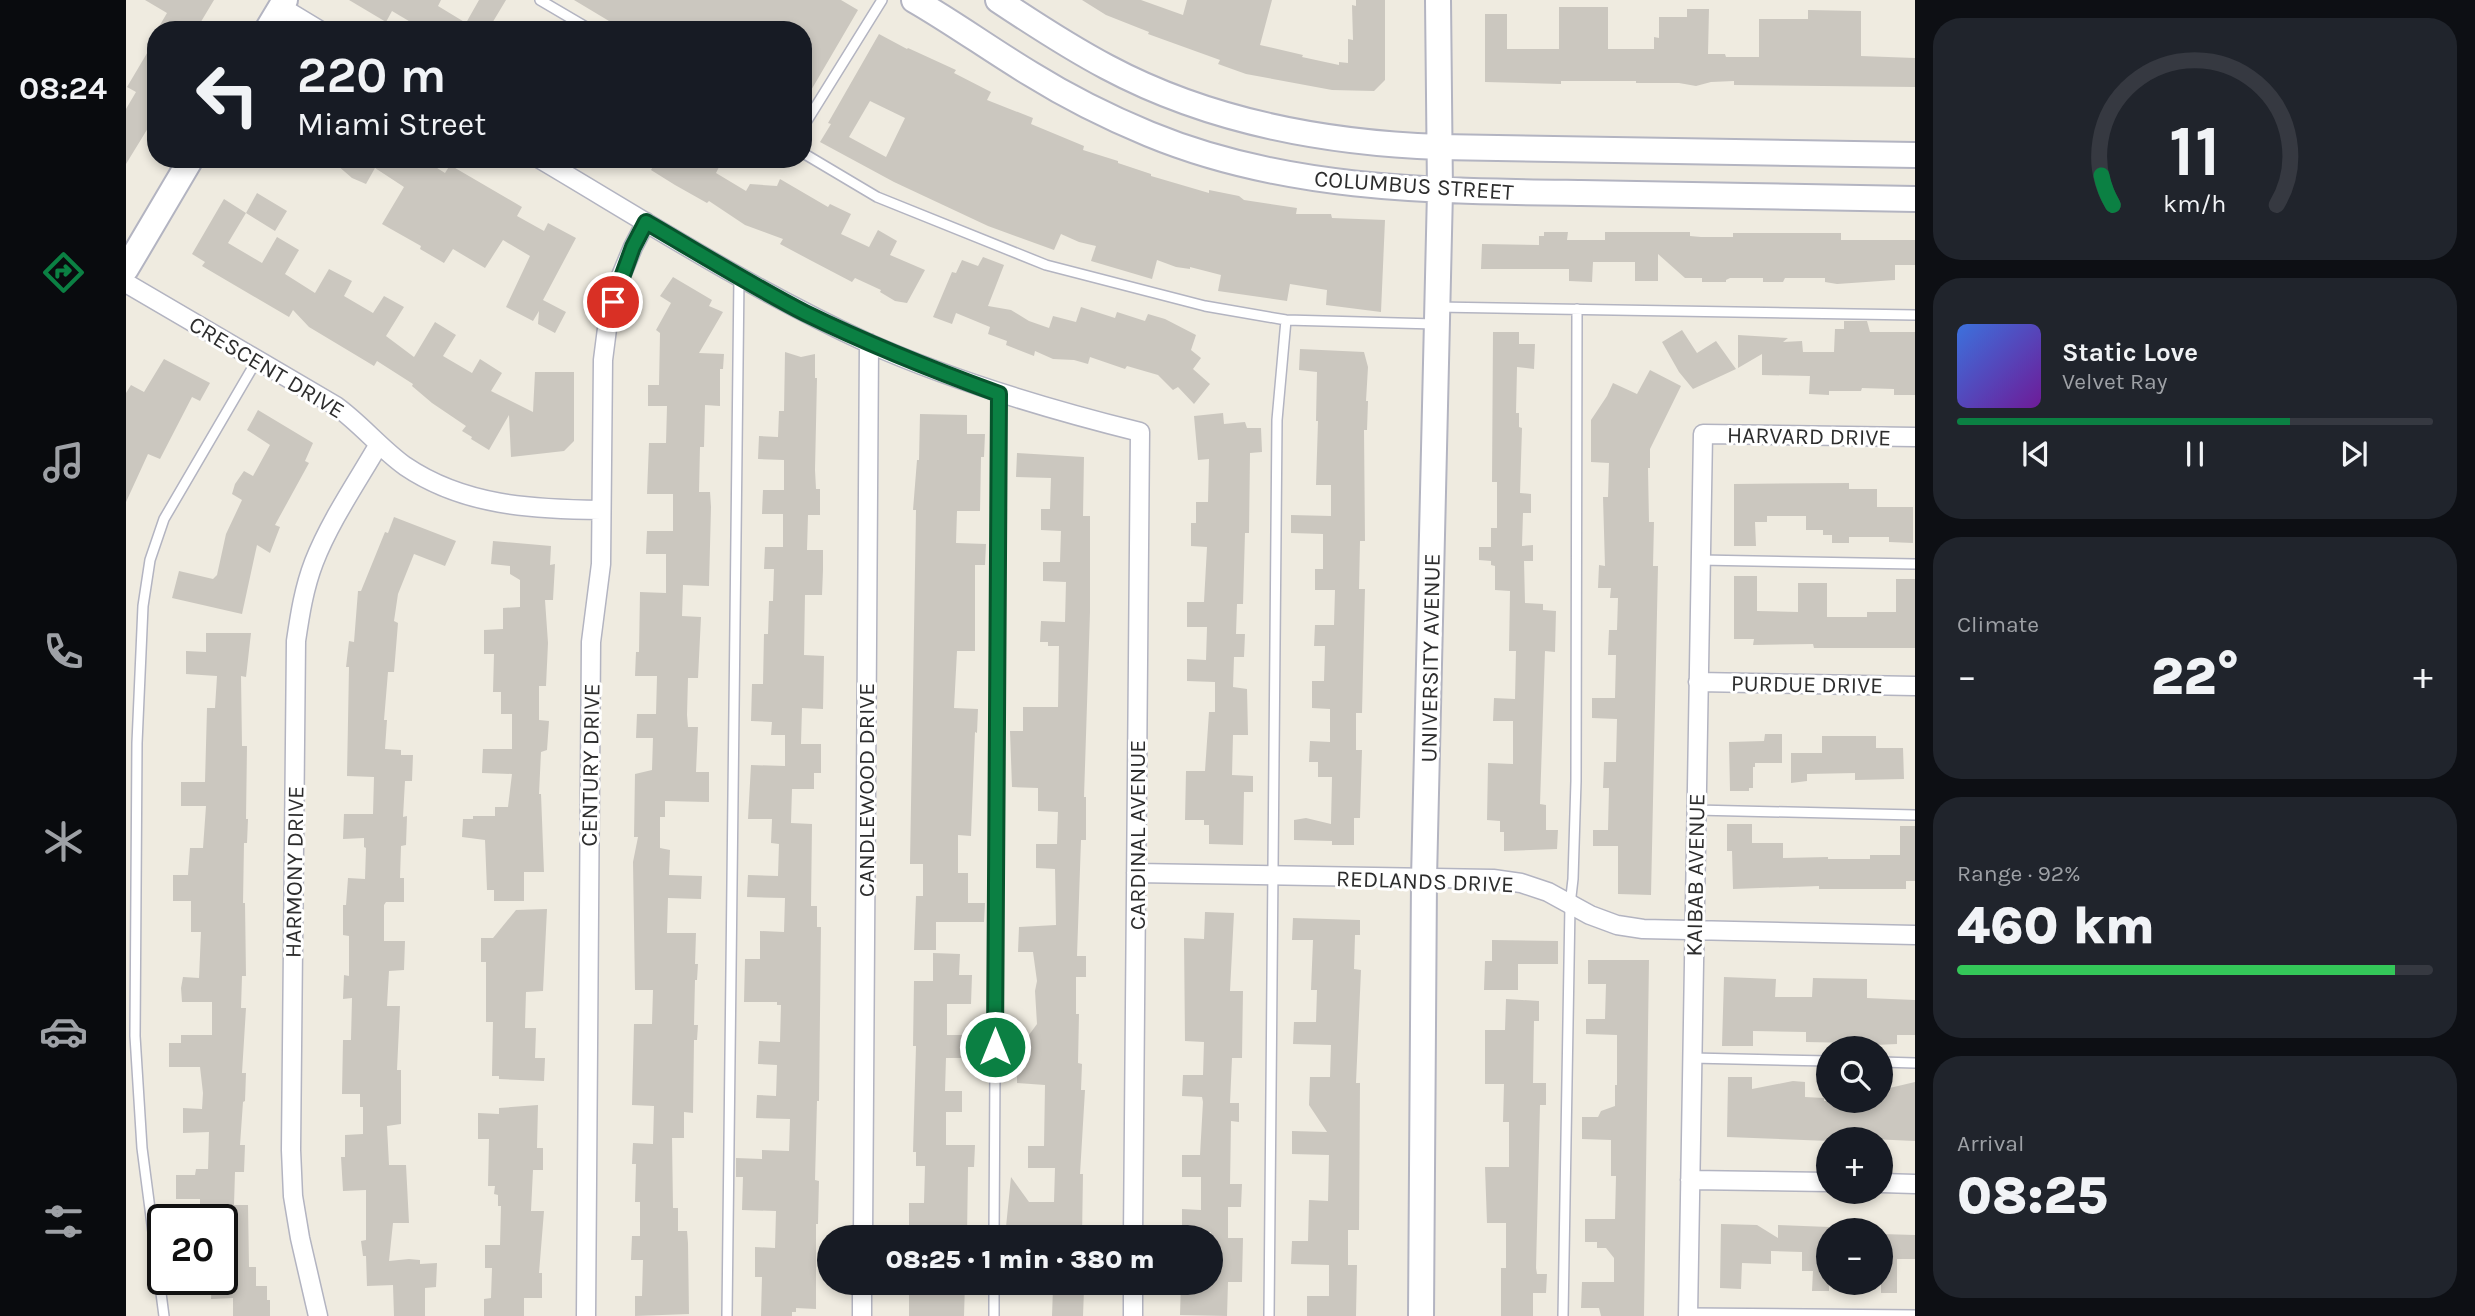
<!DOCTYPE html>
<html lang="en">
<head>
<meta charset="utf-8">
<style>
	body { margin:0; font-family:Karla,sans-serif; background:#20242c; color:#f1f3f6; height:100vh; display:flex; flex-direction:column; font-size:26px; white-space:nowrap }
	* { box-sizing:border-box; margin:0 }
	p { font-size:23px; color:#9ea1a6 }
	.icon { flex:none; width:38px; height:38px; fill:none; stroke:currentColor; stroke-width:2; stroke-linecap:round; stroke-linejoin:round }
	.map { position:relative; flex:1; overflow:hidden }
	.sheet { display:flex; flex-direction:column; gap:18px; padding:18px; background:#0d0f14; width:560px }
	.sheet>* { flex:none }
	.banner { position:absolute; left:21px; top:21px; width:665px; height:147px; border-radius:28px; box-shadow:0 4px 10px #0003; background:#171b24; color:#f1f3f6; overflow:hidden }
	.controls { position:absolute; left:1690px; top:1036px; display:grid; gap:14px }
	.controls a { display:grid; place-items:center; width:77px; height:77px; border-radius:50%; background:#171b24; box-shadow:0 4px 10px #0003; font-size:35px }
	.speed { position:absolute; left:21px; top:1204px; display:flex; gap:14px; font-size:35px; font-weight:700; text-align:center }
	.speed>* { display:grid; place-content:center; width:91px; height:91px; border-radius:50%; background:#171b24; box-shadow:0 4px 10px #0003; line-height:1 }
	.speed .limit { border:4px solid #111; border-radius:10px; background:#fff; color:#111 }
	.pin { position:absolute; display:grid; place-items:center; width:60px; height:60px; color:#fff; margin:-30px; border:4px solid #fff; border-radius:50%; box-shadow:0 2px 7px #0007 }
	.me { position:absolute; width:77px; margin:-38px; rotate:0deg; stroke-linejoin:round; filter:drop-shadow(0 0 5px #0008) }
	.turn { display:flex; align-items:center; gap:24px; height:147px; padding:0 35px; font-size:32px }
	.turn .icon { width:91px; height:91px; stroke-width:2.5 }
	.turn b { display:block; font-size:49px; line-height:60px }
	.big { font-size:52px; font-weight:800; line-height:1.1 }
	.sheet .tile { flex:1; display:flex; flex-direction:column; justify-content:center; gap:10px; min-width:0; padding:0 24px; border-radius:28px; background:#20242c }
	.sheet .dial { align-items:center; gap:0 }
	.dial svg { height:182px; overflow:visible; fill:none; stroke:#363941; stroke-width:7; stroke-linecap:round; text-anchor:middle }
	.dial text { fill:#f1f3f6; stroke:none }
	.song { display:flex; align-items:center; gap:21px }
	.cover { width:84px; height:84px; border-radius:10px; background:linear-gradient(135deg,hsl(220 70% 55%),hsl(280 70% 35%)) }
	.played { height:7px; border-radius:4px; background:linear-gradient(90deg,#0b8043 70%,#363941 70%) }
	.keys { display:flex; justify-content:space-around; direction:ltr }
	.heat { display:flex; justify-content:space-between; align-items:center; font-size:38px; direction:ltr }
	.charge { height:10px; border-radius:5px; background:linear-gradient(90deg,#34c759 92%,#363941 0) }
	.trip { position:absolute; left:691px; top:1225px; width:406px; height:70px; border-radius:35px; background:#171b24; box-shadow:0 4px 10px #0003; font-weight:800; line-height:70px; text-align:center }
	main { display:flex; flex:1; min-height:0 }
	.tab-bar { display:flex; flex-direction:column; width:126px; justify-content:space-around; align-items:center; background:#090b0e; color:#9ea1a6 }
	.tab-bar .icon { width:49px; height:49px }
	.tab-bar .active { color:#0b8043 }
	.tab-bar b { font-size:32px; color:#f1f3f6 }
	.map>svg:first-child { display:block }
</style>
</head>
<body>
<main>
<nav class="tab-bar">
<b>08:24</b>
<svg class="icon active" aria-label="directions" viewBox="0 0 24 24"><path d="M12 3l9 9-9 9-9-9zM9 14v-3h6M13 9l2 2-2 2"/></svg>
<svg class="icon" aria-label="music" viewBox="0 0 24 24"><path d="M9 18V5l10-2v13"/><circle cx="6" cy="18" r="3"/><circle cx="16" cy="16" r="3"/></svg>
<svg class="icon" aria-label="phone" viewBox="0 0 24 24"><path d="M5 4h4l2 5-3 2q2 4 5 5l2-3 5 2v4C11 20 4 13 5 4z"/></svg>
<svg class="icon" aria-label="climate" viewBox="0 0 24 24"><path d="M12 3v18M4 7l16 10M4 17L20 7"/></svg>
<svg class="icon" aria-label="car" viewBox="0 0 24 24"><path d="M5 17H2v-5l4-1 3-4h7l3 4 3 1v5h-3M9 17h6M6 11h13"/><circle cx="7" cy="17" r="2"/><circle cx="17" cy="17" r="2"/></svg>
<svg class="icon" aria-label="filters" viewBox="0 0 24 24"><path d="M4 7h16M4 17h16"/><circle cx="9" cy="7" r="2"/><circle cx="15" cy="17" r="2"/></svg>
</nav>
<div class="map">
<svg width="1789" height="1316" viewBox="0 0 1789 1316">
	<rect width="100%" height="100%" fill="#efebe0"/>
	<path fill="#cbc7bf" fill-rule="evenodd" d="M19,0H88L70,30H31L41,13Z
		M223,0H315L312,6L340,23L353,0H380L362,30H298L266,11L260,22Z
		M448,0H715L732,10L677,104V30H498Z
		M956,0H1015L1057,15L1061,0H1146L1134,45L1177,55L1176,57L1213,65V62L1222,63V39L1227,40L1226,5L1230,6V0H1259V80L1248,91L1206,90L1120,74L1092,64L1094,60L1022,34L1023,32L980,15Z
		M1433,7H1482V49H1528V37L1533,38V17H1561V9H1583L1582,54H1599L1600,57H1633V19H1682V10L1735,11V56L1789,58V87L1608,85V81L1585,82L1570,86L1553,83H1510V81H1435V84L1359,82V14H1381V49H1433Z
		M753,34L781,49L782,48L830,70L828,73L865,92L861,100L907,118L905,124L958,146L957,150L992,161V163L1025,174V176L1083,193V190L1113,196L1118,200L1171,208L1170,214H1205L1206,218L1259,220L1255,312L1200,305L1201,290L1164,284L1161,301L1092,291L1095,275L1064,267V269L1050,267L1031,260L1026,279L965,261L970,246L953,242L935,234L928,250L862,226L768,182L694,142L705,124L702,123ZM744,101L779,118L760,157L723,137Z
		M30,38V115L0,164V109L10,92L1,87Z
		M204,159H297L319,173L324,165L396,207L391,216L418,231L422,223L450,238L417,300L440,312L429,333L412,324L413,311L407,321L380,307L404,256L377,240L359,268L327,249L318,263L294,249L295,246L256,224L278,187L249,168L240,184L226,178Z
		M531,159H597L590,173L620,191L624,184L651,186L654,179L702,207L704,204L725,214L715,234L743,247L752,230L771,241L764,255L799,270L781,303L769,301L754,292L755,290L729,278L726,282L684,260L654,244L657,239L619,225L583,201L581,203L549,185L525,170Z
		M131,193L161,211L149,231L120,213Z
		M98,199L120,213L102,243L136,263L151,237L173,250L159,274L189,293L203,269L226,281L218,296L247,313L258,296L278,307L260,336L288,357L309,322L330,335L317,356L346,373L354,359L376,373L365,391L407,412L409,372H448V441L438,451L385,457L383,415L363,450L345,439L346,437L336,431L340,426L306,403L286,386L287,384L251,361L248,366L183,327L167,310L163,317L76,266L79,262L66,254Z
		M1418,232H1442L1441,240H1479V232H1564V236L1575,237H1607V233H1715V240H1789V265H1769V280L1711,284L1699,282V278H1659L1657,282H1637V278H1604L1600,280V282H1576V278H1559L1532,254V281H1509V262H1467L1466,282L1443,281V269H1355L1356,244L1413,245V236H1418Z
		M857,257L878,265L862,306L885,310L903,321L923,328L927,316L950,322L955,307L989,318L991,312L1019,321L1022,314L1039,319L1070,335L1065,350L1075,358L1067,369L1084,384L1068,404L1052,387L1047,390L1032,375L1001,366L999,369L964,357L962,364L948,360L927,359L909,351L908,356L880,345L881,341L862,334L864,327L830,313L826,324L807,317L826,272L830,273L836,260L852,266Z
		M547,277L586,300L583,306L597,312L573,353L598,354L597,369H594V406L579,405L578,447H574L573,492H584L585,507L583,586L557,585L556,616L575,617L572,678H562L561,715L562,727H572L570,772H583V802L539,801V817H534V848L544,850L543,875L576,876L575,899L542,898L541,933H570L569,964H572L571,980H569L568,1025H572L571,1040H568L567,1113L558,1112V1138H546L547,1208H552V1231H561L562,1243L563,1314L509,1316V1296H516L517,1260H505L506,1236H514V1202H509L510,1164H506L507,1143L527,1144L528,1106L506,1105L508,1024H526L527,990H509L507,862L512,837H508L509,774L526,770L527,738H510L511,714H530L531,676H509L510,652H513L514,592L540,593V554H520L521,531H547V494H521L523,443H540L541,406H522V385H533L534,333L530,330L545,303L534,296Z
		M1718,321H1741L1744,332H1789V395H1768V389L1736,388L1735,391H1703V395L1683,394L1684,376L1636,375V354L1612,368V335L1662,338L1657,342L1676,341L1677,352H1708L1709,329H1718Z
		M1556,330L1571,353L1590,341L1610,369L1567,389L1553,372L1536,342Z
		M1367,332H1393V344H1409L1408,369L1391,367L1390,413H1393V427L1396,428L1394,493L1405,494V513H1397L1396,546L1407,545V561H1398L1399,603L1417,604V610L1430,611L1429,652L1419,651L1414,804L1420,805V830H1432L1431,849L1378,851V832H1374V821L1361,820L1362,763L1387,764V721H1367L1368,698L1389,699L1390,651H1383L1384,591L1369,590V566L1365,565V561L1353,560V547H1365V528H1371V482H1366Z
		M1174,349L1238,352L1242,367L1240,401H1242L1241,430H1238L1239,541H1234L1233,589H1239L1236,713H1230V750H1236L1234,818H1228V845H1206V841L1168,840V820L1180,818L1205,824L1206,777H1192V762H1183L1184,741L1204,742V709L1186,708V681H1198L1199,646H1188L1189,625H1208L1209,590H1189V569H1197V534L1165,533V515L1205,516V485H1190L1192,421H1190L1191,372L1173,370Z
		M659,352L675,357L689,354V378H691L689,470L690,489H694V515H682L681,550H697V570L696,595H679L678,655L698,656L697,709L676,708L675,744H695V773H688V789H666L665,823L686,824L685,906H691V927H695L693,1101H691L689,1180L693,1181L692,1224H690V1309L670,1308V1312H666V1316H635L636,1277H629V1247L649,1248L650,1211L616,1210L617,1177H610V1158L636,1159V1150L663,1151L664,1119L630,1118L631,1095L650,1096L651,1065L632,1064L633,1041L654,1042L655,1005H651V1002H618L619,959H634V931L658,932L659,898L621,897L622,875L652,876L653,844L645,843L646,819H622L625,765L659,766V735H645L646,722L625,721L626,684H637L638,634H642L643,601H647L648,569H638L639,547H657V514H636L637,490H658V460L632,459L633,436L652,437L653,411H658Z
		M38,359L84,383L74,401L66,397L34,459L22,454L0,502V393L5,385L18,392Z
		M1524,370L1555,386L1524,449V468H1522L1523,522H1528L1527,566H1532L1525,895L1492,894V846H1467V830H1482L1483,788H1477L1478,762H1490L1491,719L1466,718V698H1489L1490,655H1482L1483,630H1491L1492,598H1484L1485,588H1472L1473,565L1479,566L1477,497H1482L1483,463L1465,462V420L1481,396L1487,383L1511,394Z
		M132,410L187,443L179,461L183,463L149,525L154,527L144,553L131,545L116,614L46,598L53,571L87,579L91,575L100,534L116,500L106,494L109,484L118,471L127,476L144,445L121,430Z
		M1097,413L1098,424L1119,422L1121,428H1135L1136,452L1124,453L1123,533H1119L1117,604H1111L1110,634H1119L1118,657H1108L1107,687L1121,689L1122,735H1107L1106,775L1127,776V792H1118L1117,845L1083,844V825H1078V820H1059L1060,771H1079L1083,712H1089V682L1061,681V659L1080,660L1081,627H1061V602H1078L1081,547L1065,546V523H1070V502H1082L1083,459L1072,460L1068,416Z
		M794,414L841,415V434H859L858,457H855L854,511H831L830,543L860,544L859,565H849V651H831L828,708L852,709L851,733L849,732L845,836L832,835V873H842V903H859L858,922H810V950H788L790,896H797V864H784L790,510H787L791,460H793Z
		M891,453L958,457L957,516H964V612L958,797H960V840H955L951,956H960V977H950V1014H953L952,1063L956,1064L955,1090H959L954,1174H957L956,1237H879L885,1177L903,1202H928L929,1168H902V1146H918L919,1085L891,1083V1060H884L885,1039H900L911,1024L909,991L911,981L907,952H892L893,927L930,925L929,869L910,868V844H931L932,812L912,811V788L886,787L884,731H897V707H932L933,646H922V642H914L915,621L939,622L940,582L917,581V562H934L935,531L915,530V509H924L925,478L890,477Z
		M1723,483V489H1751V507H1787V543L1763,542V537H1723V543H1706V535H1697V530H1680V516H1641V522H1629L1630,546H1608V484Z
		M268,517L330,541L319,566L288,554L272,594L268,621L272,623L268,672H262L258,720H261L259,749L275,750V755H287L286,781H279L277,817L281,816L280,845L275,846L274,878H278V902H260L258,905V941H279L278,970L263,971L261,1006H274L271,1070H275V1124L261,1126L263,1165H280L283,1223H267L263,1261L283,1259L294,1260V1264L311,1263L310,1287L299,1288V1316H268L267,1285L241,1286L240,1256H237L235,1241L240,1240V1190L217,1191L215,1157H219V1135L237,1134V1107H234V1094H216L217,1040H225L226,998L217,999L218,975L223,976V936L217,935V905H220L222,878L239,879L240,848L238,847V838L217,839L218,814H247L248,777L221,776L223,667H220L223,641L228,642L232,591H235L259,532L262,533Z
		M367,541L425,546L424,565L429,564L427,600H419L422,643L420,686H413V720L423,721L421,750L415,752L413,794H415L418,872H398V901H368V890H361L359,840L336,837L337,819H347V816H369V807H382L386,774L356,773L357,749H386V714H375V692H367L368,654H358V630L377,629V608L394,607V580L384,574V566L365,564Z
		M1608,576H1631V611L1672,612V583H1701V617H1741V612H1770V579H1789V648H1688L1687,644L1627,645L1628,639H1608Z
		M80,633H125L120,677L115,676L116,746H121L120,819H122L121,843H118L117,903H119L120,976H116L115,1008H120L116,1073H120L119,1101L117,1102L114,1145H119L118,1172H109L108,1205H122L123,1267H130V1286H141V1300H144V1316H107V1298L85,1299L86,1279H96V1220H74V1199H50V1175H69L70,1169H82L83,1132L57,1133V1108L76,1109L77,1093L74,1067H43V1043H55V1035H86V1002H56L55,988L57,977L73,978L75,932H65V901H47V875H62L64,848H77L80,806H55V782H79L81,708H89L91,676L60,674V651L80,652Z
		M1639,734H1656V763H1629V767H1627V788H1623V791H1604L1603,742L1638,741Z
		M1696,736H1750V748H1777L1778,779L1729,780V773L1681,774V781L1665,783V753H1696Z
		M1601,824H1626V843H1657V858L1702,857V859H1744V855H1774V826H1789V881H1780V889H1693V886L1607,889L1606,851H1601Z
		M421,909L417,991L400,992L399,1028H410L409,1058H419L418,1081L373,1079V1076H366L367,1022H360V962H355V938H367L390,910Z
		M1079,912L1108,913L1104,991H1117L1116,1058H1106L1104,1103H1113V1122L1105,1121L1104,1184H1116L1115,1207H1102V1238H1117L1116,1282H1102L1101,1316L1054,1315L1055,1283H1085V1232H1056V1209L1075,1210V1177H1056V1155H1074L1077,1102L1076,1097L1056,1096L1057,1075H1077L1078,1042L1059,1041L1058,938L1078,939Z
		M1167,918L1234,920V935H1229L1228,969L1235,970L1230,1083H1234L1233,1230H1222V1265H1231L1230,1316H1181V1296H1203V1265L1165,1264L1166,1241H1182L1183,1200L1202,1201L1203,1155L1166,1154V1131L1201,1132L1183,1105L1184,1077H1204L1205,1045L1167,1044L1168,1022H1190L1191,990H1185L1187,940H1166Z
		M1366,940L1432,941V964H1392V990H1358L1359,961H1366Z
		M807,953L834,954L833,975H846L845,1004H821V1035H836V1058H820L819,1091H836V1112H820V1145H849L848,1167H842L841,1237H783V1203H798L799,1166H790V1152H787L790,1046H787L788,981H807Z
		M1462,960H1523L1518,1316H1475L1473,1308H1455L1456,1282H1488V1258L1480,1248H1471V1242H1459V1219H1489L1490,1176H1485V1140L1456,1139V1117H1472L1475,1111L1489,1106V1085H1491V1035L1460,1034V1019H1479L1480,984H1462Z
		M1598,977L1650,979L1649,997H1686L1687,978L1741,979V998L1789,1000V1035H1771V1044L1728,1046V1043L1680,1042V1032L1627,1031V1046H1596Z
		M1380,999L1413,1001V1021H1408L1407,1083H1420V1105H1414L1410,1268L1411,1274H1421L1420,1293H1407V1316H1375V1268H1380V1223H1361L1359,1167H1383V1122H1377L1378,1084H1359V1030H1379Z
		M1602,1077H1626V1089L1667,1081L1679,1082V1097L1698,1098V1101H1755V1090L1789,1082V1141L1745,1139V1133H1710V1139H1703V1141L1601,1137Z
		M412,1105L411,1148H417V1170H407L405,1211H418L413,1273H416V1298H398V1316H358V1299L365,1298L366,1268H359V1245H374L375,1206H372V1195L368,1194L369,1186H362L363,1139H352V1113L373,1114V1108Z
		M1595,1224L1631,1225L1652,1238V1225L1703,1227V1291H1686L1687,1271H1676V1252L1645,1251V1264L1616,1263L1615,1289L1594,1288Z
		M1755,1234L1789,1235V1259H1771V1293H1755Z
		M783,1283H839L838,1316H783Z
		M927,1288L958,1289L957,1316H926Z"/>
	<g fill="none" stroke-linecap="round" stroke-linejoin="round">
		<defs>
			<path id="lane" d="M414,0L465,30
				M677,127L756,0
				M677,153L751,197L920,265L1079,306L1160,320L1309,324
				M1311,307L1789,315
				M1574,560L1789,564
				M1570,810L1789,815
				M1566,1058L1703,1061
				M1755,1062L1789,1063
				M868,1237L873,394
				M1562,1313L1789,1315
				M38,1316L16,1148L9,1036L11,743L17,606L24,560L38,519L131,360
				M601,1316L613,276
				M868,1316V1283
				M1143,1316L1151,420L1160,320
				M1437,1316L1444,905L1447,879L1450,781L1451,309"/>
			<path id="street" d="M155,7L193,30
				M414,159C522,223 628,291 742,343C830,382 921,409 1014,432L1007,1237
				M0,283L210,406C235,424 254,448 279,466C338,506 406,509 475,510
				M1572,682L1789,686
				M1010,873L1367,879L1395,883L1422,892L1464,915L1491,925L1517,929L1789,935
				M1564,1180L1703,1182
				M1755,1183L1789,1184
				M737,1237L743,343
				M192,1316L174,1238L167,1196L165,1150L170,641C174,614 178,588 188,562C204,521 231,482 253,444
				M460,1316L465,642L475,564L477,360L482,321L492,283L507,247L520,222
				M736,1316V1283
				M1007,1316V1283
				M1562,1316L1577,434L1789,437"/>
			<path id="secondary" d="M788,0C828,23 865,50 905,74C942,97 982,117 1023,134C1161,191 1308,191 1455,193C1566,195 1678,197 1789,199
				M872,0C908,24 943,47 981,67C1084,122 1199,143 1314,147L1789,155
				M141,30L159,0
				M0,269L65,159
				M1295,1316L1298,879L1314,191L1312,0"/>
		</defs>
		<use href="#lane" stroke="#b3b4c1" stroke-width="12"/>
		<use href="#street" stroke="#b3b4c1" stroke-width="21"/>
		<use href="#secondary" stroke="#b3b4c1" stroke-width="28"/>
		<use href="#lane" stroke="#fff" stroke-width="9"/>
		<use href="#street" stroke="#fff" stroke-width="18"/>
		<use href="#secondary" stroke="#fff" stroke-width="24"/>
	</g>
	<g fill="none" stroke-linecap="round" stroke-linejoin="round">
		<defs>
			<path id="route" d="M487,302L507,247L520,222C573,253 625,285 679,313C742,344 807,370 873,394L869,1047"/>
		</defs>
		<use href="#route" stroke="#07532c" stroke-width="18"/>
		<use href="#route" stroke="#0b8043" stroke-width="12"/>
	</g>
	<g text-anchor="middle" stroke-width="6" stroke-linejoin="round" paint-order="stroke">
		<g font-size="23" fill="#2d2d2d" stroke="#fff">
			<text transform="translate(1288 185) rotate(4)" y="8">COLUMBUS STREET</text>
			<text transform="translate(141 367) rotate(31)" y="8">CRESCENT DRIVE</text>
			<text transform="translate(1683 436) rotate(1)" y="8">HARVARD DRIVE</text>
			<text transform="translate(1304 658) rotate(-89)" y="8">UNIVERSITY AVENUE</text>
			<text transform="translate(1681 684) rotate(1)" y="8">PURDUE DRIVE</text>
			<text transform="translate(464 765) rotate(-89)" y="8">CENTURY DRIVE</text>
			<text transform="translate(740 790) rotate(-90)" y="8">CANDLEWOOD DRIVE</text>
			<text transform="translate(1011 835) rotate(-90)" y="8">CARDINAL AVENUE</text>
			<text transform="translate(168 872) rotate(-89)" y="8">HARMONY DRIVE</text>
			<text transform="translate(1569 875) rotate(-89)" y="8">KAIBAB AVENUE</text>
			<text transform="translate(1299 881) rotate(2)" y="8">REDLANDS DRIVE</text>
		</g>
	</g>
</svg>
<div class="controls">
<a><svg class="icon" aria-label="search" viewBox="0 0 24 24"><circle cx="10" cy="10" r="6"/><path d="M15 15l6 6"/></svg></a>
<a>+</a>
<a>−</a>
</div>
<div class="speed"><div class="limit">20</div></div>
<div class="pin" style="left:487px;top:302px;background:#d93025"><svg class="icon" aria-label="arrive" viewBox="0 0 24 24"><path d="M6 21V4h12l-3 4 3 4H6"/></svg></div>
<svg class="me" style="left:869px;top:1047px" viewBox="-20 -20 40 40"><circle r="17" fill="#0b8043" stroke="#fff" stroke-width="3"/><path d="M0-11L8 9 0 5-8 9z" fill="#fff"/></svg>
<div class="trip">08:25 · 1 min · 380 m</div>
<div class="banner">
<div class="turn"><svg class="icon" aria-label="left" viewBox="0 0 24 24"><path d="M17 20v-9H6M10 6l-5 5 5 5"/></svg><div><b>220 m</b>Miami Street</div></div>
</div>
</div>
<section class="sheet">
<div class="tile dial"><svg viewBox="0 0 100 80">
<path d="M14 69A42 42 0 1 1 86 69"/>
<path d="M14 69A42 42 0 0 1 9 56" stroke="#0b8043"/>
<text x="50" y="56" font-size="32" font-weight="700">11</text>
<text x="50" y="72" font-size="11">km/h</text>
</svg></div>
<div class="tile">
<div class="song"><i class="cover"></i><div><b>Static Love</b><p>Velvet Ray</p></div></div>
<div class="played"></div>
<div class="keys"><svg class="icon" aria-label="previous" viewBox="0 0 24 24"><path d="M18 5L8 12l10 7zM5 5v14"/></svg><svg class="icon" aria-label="pause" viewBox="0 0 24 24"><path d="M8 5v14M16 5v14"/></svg><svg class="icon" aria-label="next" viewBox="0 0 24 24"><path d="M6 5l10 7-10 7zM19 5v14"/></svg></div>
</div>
<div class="tile"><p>Climate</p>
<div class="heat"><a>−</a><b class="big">22°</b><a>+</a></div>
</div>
<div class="tile"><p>Range · 92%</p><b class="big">460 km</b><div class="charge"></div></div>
<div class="tile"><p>Arrival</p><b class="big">08:25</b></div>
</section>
</main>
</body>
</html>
